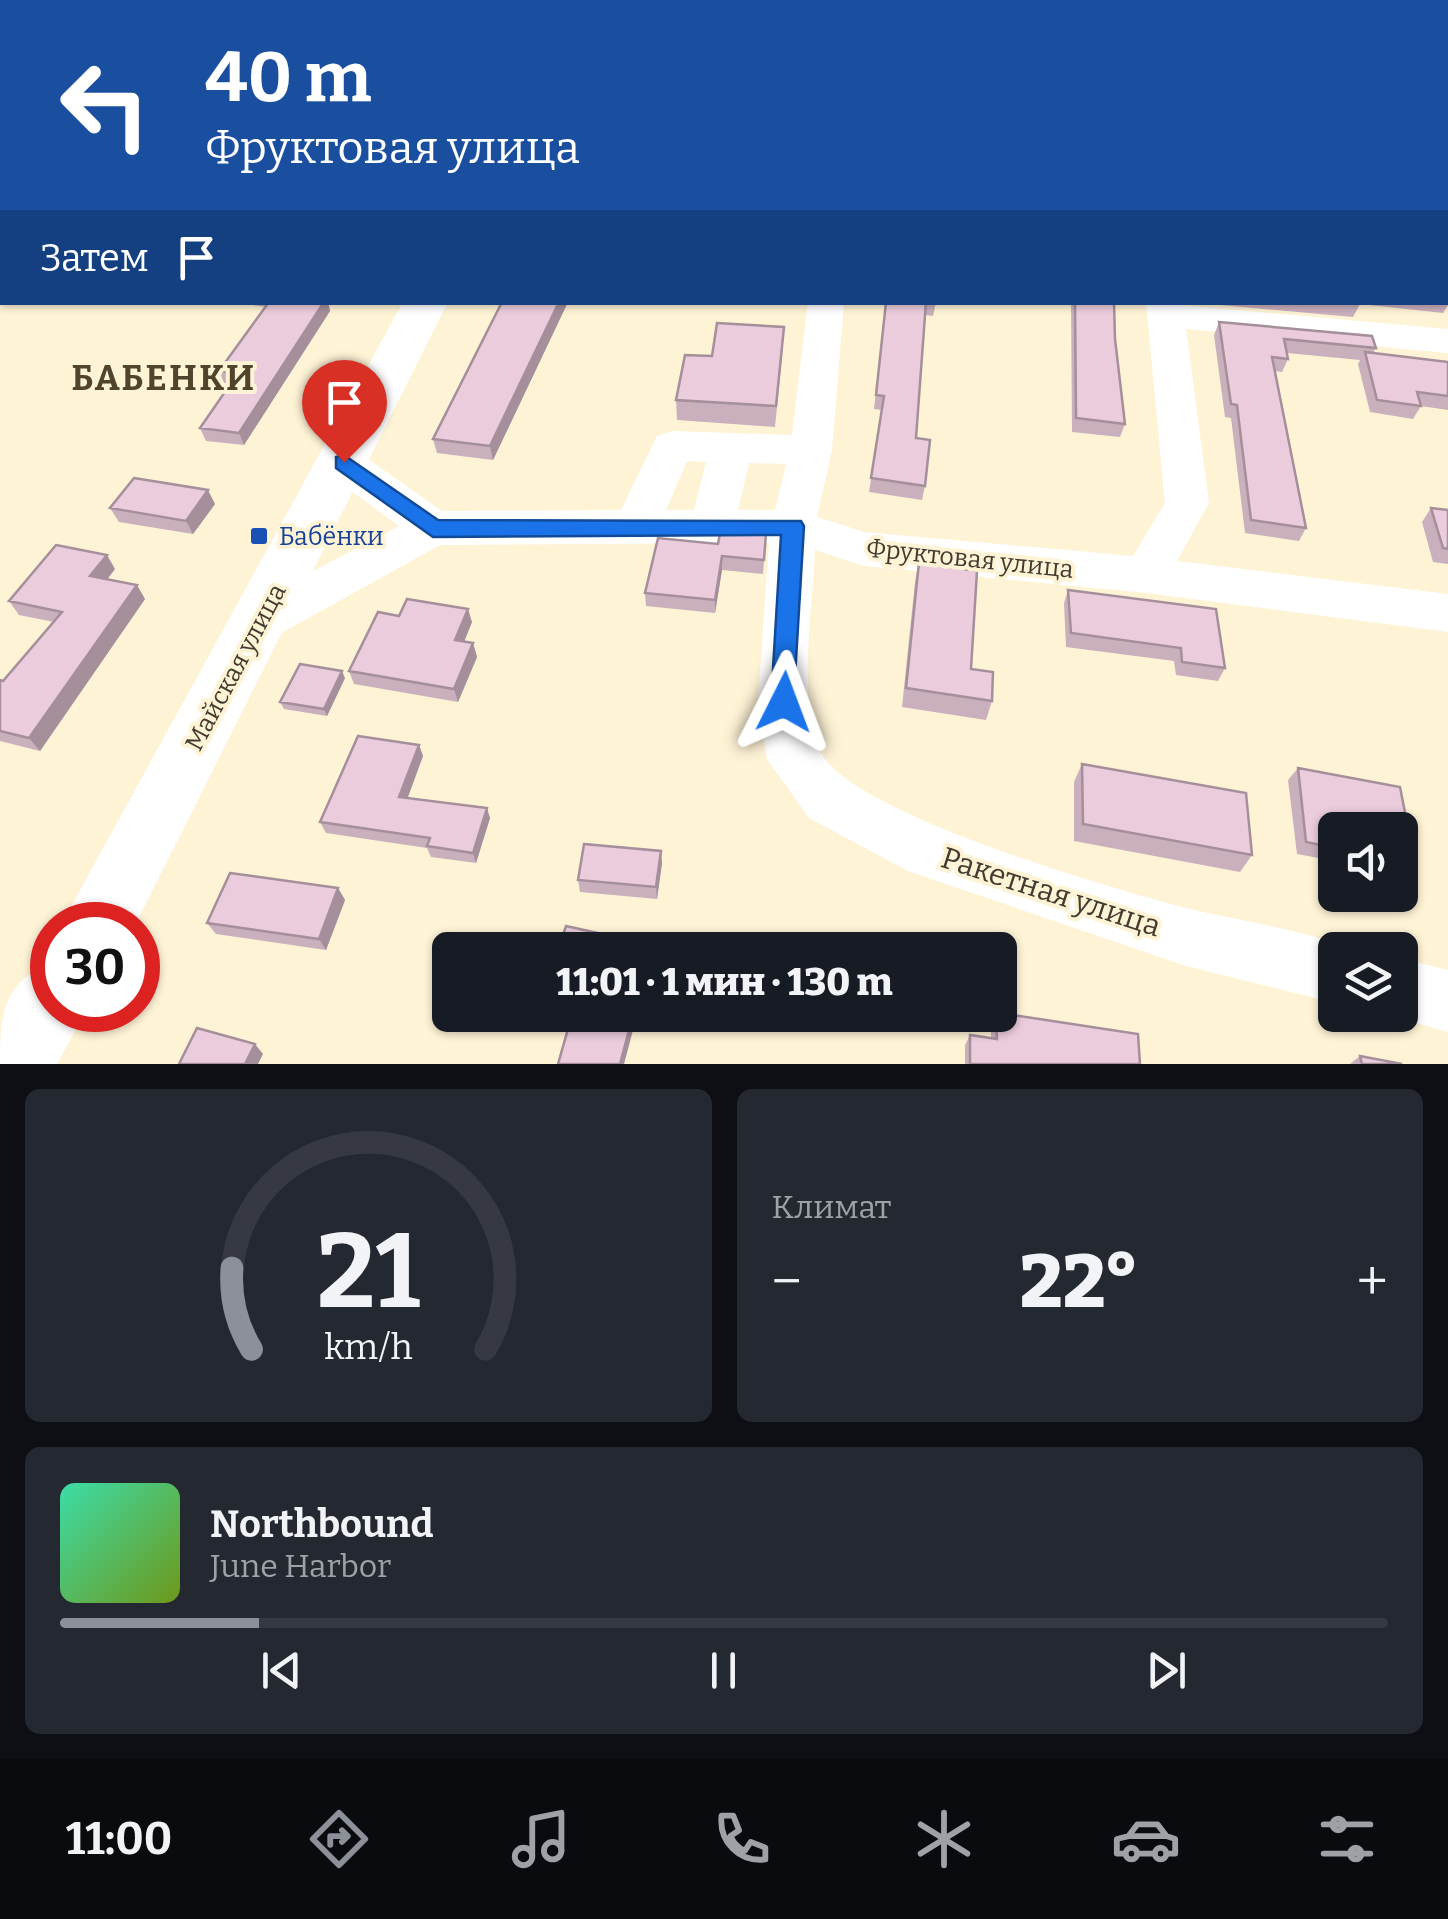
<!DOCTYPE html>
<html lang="ru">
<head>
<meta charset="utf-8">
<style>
	body { margin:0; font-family:Bitter,serif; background:#242831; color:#f1f3f6; height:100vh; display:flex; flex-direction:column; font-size:38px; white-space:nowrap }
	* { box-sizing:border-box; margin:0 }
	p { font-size:32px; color:#9ea1a6 }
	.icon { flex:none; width:55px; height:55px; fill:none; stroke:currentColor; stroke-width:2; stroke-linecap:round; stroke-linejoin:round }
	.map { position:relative; height:1064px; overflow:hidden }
	.panel { display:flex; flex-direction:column; gap:25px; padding:25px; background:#0d0f14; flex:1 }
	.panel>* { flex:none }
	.guide { position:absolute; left:0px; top:0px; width:1450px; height:305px; box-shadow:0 2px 8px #0004; background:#1a4fa0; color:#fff; overflow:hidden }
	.fabs { position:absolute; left:1318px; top:812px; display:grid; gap:20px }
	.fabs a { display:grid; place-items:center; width:100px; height:100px; border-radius:15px; background:#171b24; box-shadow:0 2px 8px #0004; font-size:50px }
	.speed { position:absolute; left:30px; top:902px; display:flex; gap:20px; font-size:50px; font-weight:700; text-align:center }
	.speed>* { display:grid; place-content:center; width:130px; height:130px; border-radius:50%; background:#171b24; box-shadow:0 2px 8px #0004; line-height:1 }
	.speed .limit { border:15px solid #d22; background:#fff; color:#111 }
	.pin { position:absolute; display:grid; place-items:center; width:85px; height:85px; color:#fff; margin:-102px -42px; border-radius:50% 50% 50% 0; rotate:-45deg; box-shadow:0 0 10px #0007 }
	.pin .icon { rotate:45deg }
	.me { position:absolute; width:110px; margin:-55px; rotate:3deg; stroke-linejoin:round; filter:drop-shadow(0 0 8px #0008) }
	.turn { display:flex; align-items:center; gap:35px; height:210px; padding:0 40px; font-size:45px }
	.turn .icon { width:130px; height:130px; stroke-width:2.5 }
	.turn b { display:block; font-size:70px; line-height:85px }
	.then { display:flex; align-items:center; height:95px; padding:0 40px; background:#0003; gap:20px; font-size:38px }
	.big { font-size:75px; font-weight:800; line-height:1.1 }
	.panel .widget { flex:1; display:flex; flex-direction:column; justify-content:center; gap:15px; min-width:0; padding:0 35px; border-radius:15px; background:#242831 }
	.panel .dial { align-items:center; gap:0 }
	.dial svg { height:260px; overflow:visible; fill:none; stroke:#363941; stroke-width:7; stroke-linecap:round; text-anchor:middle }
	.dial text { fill:#f1f3f6; stroke:none }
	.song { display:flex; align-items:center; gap:30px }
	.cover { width:120px; height:120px; border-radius:15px; background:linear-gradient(135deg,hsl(160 70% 55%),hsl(80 70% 35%)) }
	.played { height:10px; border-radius:5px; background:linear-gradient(90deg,#8c9099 15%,#363941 15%) }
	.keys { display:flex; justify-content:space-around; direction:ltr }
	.heat { display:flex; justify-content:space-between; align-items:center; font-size:55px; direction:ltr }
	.panel .tiles { flex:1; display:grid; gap:25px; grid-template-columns:1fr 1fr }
	.widget:last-child { grid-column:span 2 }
	.trip { position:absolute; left:432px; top:932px; width:585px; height:100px; border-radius:15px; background:#171b24; box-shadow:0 2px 8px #0004; font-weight:800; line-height:100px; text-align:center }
	.menu { display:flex; height:160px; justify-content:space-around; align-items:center; background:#090b0e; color:#9ea1a6 }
	.menu .icon { width:70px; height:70px }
	.menu .selected { color:#8c9099 }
	.menu b { font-size:45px; color:#f1f3f6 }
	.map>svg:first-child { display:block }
</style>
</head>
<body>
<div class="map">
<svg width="1448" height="1064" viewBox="0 0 1448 1064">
	<rect width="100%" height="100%" fill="#fff3d6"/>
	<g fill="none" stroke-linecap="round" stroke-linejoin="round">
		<path fill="#fff" fill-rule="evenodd" d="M697,0H723L724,2H698Z
			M1064,0H1097L1098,2H1066Z
			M0,204H2V224H0Z
			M2,272V297L0,298V273Z
			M808,302H844L832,450L817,517L864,532L1133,556L1165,503L1146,302L1448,329V353L1186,329L1209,503L1177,561L1448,594V632L1146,593L864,566L815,550C813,606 798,696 818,748C844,813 1118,890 1190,909C1244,922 1302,929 1353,950H1335V1003L1186,966L908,871L809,818L767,759L758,702L769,543L440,545L276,636L259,641L242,636L235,622L242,608L399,526L328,474L322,463L328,452L343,448L358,452L442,511L621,510L657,436L672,431L792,435ZM687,461L706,462L694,510H666ZM749,463L786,464L775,510H738Z
			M1400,958L1448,970V1032L1389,1015H1400Z"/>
		<path fill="#fff" fill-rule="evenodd" d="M423,0H455L456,2H424Z
			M403,302H448L135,925H61Z
			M52,962V1010H86L57,1064H0C0,1015 2,983 52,962Z"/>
	</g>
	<path fill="#caafbd" d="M1448,288V305L1443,313L1360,304L1353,317L1209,304V302H1448Z
		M230,302H328L330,311L244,445L206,441L200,428L230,384L224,383L219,371L266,307Z
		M489,302H568L493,460L437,453L433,439L501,305Z
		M886,302H936L933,316L925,315L916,438L925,486L922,500L869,492L882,410L874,409Z
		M1071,302H1114L1115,339L1125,424L1120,437L1072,432Z
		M1219,322L1376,348L1373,353L1448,362V410L1421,406L1413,419L1370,412L1358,364L1360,360L1287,353L1288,359L1282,372L1274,371L1306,528L1299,541L1245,533L1231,418L1225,417L1214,335Z
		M783,347L775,427L677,420L676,400L712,356Z
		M215,504L193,534L119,522L110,508Z
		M1431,508L1448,510V564L1433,562L1422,522Z
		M766,533L763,574L722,570L715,613L646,606L645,593L718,544Z
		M919,562L971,669L992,701L986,720L902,707L915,582Z
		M115,569L107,579L145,599L40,751L0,741V680L3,681L54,622L19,615L9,601Z
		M1068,590L1225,668L1218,681L1176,675L1174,661L1066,647L1064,603Z
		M399,616L472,622L464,642L473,643L477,657L458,702L354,684L349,671Z
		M345,678L327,716L284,709L280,702Z
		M419,745L423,756L407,798L490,818L476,863L431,857L427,848L326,833L320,822Z
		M1082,764L1252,855L1240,872L1074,841V782Z
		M1298,768L1400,787L1415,863L1403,875L1400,874V830H1335V861L1297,854L1288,780Z
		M662,863L657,899L580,892L578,880Z
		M338,888L345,900L326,950L216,934L207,923Z
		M995,1015H1000L1140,1064H965V1045L970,1035L991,1038V1022Z
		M1360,1056L1402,1064H1350Z"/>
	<path fill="#a48f9a" d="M324,302H328L330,311L244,445L239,433Z
		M559,302H568L493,460L490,446Z
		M208,490L215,504L193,534L186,521Z
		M107,555L115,569L99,590L90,576Z
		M722,556V570L715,613V600Z
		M137,585L145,599L40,751L29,738Z
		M468,609L472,622L459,654L455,640Z
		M473,643L477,657L458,702L454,689Z
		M342,671L345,678L327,716L324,709Z
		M419,745L423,756L404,808L399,797Z
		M487,808L490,818L476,863L473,853Z
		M661,851L662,863L657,899L656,887Z
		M338,888L345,900L326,950L319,939Z
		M633,1015H637L624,1064H620Z
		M255,1044L263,1054L258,1064H245Z"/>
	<path fill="#ebccdc" stroke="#a48f9a" stroke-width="2.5" d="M346,0H377V2H345Z
		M1046,0H1058L1062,2H1046Z
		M269,302H324L239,433L200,428L238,373L219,371Z
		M502,302H559L490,446L433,439Z
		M886,302H926L916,438L930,440L925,486L871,478L884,396L876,395Z
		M1075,302H1114L1115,339L1125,424L1076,418Z
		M1219,322L1372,336L1376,348L1284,339L1288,359L1272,357L1306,528L1251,520L1237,405L1231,404Z
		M717,323L784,327L776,406L676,400L685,355L712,356Z
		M1365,352L1448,362V396L1417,392L1421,406L1377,400Z
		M134,478L208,490L186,521L110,508Z
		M1431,508L1448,510V549L1443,548Z
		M720,533H766L764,560L722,556L715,600L645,593L658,538L718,544Z
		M56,545L107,555L90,576L137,585L29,738L0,731V680L3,681L62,612L9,601Z
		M919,562L977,571L971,669L993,672L992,701L906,688Z
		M1068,590L1216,609L1225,668L1182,662L1181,648L1071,633Z
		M407,599L468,609L455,640L473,643L454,689L349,671L378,612L399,616Z
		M300,664L342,671L324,709L280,702Z
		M358,736L419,745L399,797L487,808L473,853L427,846L430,838L320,822Z
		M1082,764L1246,793L1252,855L1083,824Z
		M1298,768L1400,787L1415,863L1400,860V830H1335V848L1306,842Z
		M584,844L661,851L656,887L578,880Z
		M230,873L338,888L319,939L207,923Z
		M566,926L652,945L650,950H558Z
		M1000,1013L1138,1034L1140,1064H970V1035L997,1039L996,1015H1000Z
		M572,1015H633L620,1064H558Z
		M197,1028L255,1044L245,1064H179Z
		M1360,1056L1402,1064H1362Z"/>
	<path fill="#1a73e8" stroke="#114b97" stroke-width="2.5" d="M344,455L438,520L801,521L804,526L793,710H774L771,702L781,535L433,537L336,468V457Z"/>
	<rect fill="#1a4fb4" stroke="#fff3d6" stroke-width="4" x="249" y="526" width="20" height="20" rx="5"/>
	<g text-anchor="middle" stroke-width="8" stroke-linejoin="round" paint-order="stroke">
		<g font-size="25" fill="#164399" stroke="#fff3d6" text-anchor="start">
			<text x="279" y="545">Бабёнки</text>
		</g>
		<g font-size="25" fill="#403c30" stroke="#fff3d6">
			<text transform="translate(970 558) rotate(6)" y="9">Фруктовая улица</text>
			<text transform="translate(235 667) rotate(-62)" y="9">Майская улица</text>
		</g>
		<g font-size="30" fill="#403c30" stroke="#fff3d6">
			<text transform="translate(1051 892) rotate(18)" y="10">Ракетная улица</text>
		</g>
		<g font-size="35" font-weight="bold" letter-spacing="2.5" fill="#4e452c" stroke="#fff3d6">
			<text x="164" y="390">БАБЕНКИ</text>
		</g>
	</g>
</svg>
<div class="fabs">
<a><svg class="icon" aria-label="sound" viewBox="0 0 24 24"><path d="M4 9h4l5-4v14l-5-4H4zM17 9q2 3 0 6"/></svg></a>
<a><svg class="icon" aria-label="layers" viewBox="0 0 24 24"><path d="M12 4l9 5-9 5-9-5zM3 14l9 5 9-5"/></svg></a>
</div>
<div class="speed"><div class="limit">30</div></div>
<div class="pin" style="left:344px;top:462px;background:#d93025"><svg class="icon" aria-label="arrive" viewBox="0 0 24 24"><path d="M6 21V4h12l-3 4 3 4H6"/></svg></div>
<svg class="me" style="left:784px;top:702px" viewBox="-20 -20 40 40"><path d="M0-17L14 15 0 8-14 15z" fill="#1a73e8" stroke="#fff" stroke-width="4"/></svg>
<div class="trip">11:01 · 1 мин · 130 m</div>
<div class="guide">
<div class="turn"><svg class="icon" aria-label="left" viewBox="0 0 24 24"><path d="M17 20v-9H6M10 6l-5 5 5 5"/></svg><div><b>40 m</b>Фруктовая улица</div></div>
<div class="then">Затем<svg class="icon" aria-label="arrive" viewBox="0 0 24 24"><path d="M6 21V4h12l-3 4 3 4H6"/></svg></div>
</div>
</div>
<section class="panel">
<div class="tiles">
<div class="widget dial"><svg viewBox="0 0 100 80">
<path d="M14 69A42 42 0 1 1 86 69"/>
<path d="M14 69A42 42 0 0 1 8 44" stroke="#8c9099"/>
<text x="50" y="56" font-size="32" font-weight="700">21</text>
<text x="50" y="72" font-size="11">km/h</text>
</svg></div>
<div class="widget"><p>Климат</p>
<div class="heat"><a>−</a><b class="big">22°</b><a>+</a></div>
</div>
<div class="widget">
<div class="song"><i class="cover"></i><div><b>Northbound</b><p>June Harbor</p></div></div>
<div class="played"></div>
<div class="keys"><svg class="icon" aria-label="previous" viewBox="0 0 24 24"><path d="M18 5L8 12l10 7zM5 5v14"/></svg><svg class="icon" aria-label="pause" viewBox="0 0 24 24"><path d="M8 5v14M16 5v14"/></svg><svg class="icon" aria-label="next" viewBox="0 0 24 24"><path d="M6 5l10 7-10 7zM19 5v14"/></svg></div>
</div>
</div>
</section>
<nav class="menu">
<b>11:00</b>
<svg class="icon selected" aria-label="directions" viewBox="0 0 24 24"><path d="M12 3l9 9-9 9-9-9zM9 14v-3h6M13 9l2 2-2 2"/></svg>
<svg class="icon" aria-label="music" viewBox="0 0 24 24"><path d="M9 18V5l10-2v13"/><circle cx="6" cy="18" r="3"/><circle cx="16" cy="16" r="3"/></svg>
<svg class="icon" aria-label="phone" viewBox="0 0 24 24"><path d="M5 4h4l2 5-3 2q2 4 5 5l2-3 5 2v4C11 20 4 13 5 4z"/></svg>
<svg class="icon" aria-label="climate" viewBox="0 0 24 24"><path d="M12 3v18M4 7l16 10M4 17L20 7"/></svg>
<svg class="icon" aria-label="car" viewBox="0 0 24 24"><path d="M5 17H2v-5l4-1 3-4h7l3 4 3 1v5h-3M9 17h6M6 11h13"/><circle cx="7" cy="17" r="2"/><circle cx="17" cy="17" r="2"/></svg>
<svg class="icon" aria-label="filters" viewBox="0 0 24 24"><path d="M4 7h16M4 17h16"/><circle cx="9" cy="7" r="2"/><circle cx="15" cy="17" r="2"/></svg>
</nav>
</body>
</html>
